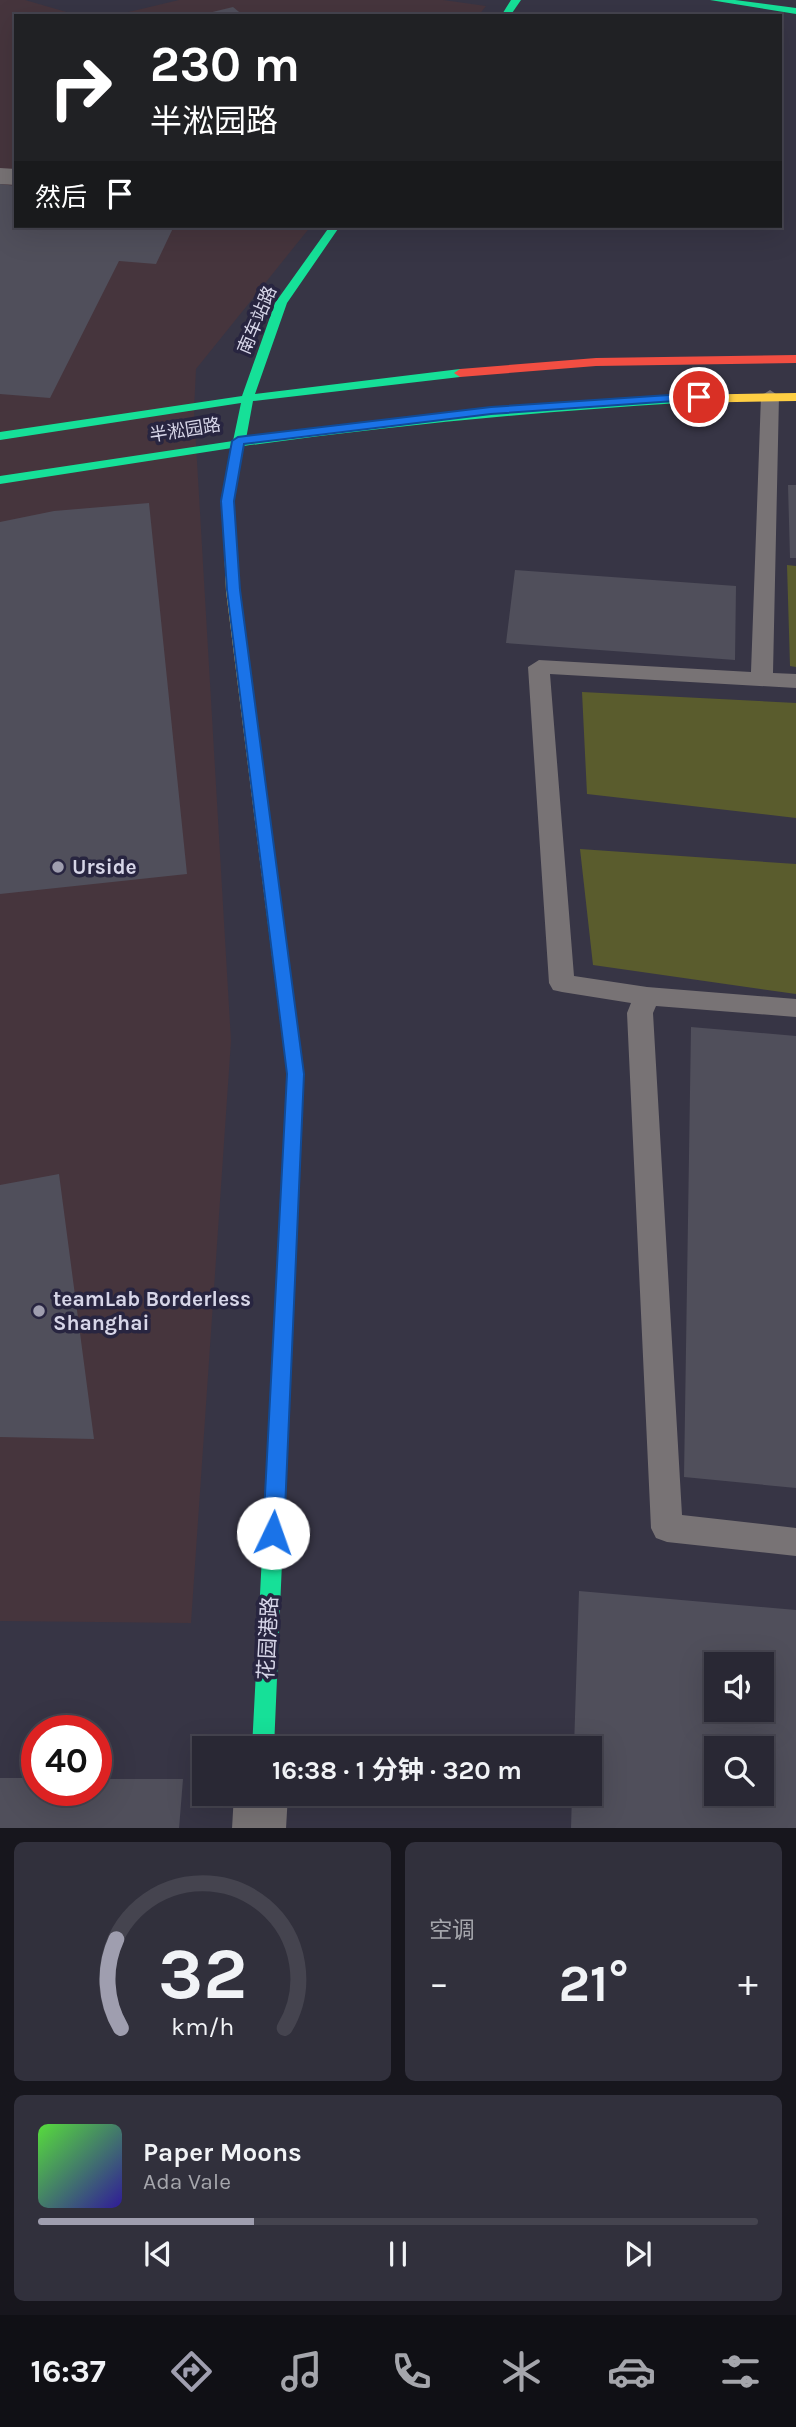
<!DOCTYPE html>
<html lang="zh">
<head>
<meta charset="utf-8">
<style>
	body { margin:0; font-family:Karla,"Noto Sans SC",sans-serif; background:#31303c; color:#f1f3f6; height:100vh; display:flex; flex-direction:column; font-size:26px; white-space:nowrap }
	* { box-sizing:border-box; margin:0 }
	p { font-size:23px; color:#a5a6ac }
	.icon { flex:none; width:38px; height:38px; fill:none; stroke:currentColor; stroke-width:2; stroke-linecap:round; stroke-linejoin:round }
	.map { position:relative; height:1828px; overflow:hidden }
	.details { display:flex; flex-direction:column; gap:14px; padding:14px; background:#17161d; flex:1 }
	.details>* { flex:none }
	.guide { position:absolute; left:14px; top:14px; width:768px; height:214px; border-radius:0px; box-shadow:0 7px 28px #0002,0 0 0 2px #45444f; background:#202124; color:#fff; overflow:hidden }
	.tools { position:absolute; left:704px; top:1652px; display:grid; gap:14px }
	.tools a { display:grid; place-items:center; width:70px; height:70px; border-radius:0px; background:#292834; box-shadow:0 7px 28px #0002,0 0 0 2px #45444f; font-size:35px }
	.speed { position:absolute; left:21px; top:1715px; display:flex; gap:14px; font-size:35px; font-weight:700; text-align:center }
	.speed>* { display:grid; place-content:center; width:91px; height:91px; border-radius:50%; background:#292834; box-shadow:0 7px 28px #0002,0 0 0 2px #45444f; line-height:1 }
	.speed .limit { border:10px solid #d22; background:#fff; color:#111 }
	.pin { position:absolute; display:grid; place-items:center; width:60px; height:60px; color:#fff; margin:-30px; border:4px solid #fff; border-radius:50%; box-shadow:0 2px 7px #0007 }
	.me { position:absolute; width:77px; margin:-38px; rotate:3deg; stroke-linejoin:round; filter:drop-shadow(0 0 5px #0008) }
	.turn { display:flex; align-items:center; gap:24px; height:147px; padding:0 21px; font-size:32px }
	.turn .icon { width:91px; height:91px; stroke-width:2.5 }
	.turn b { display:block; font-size:49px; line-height:60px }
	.then { display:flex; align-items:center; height:66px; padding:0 21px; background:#0003; gap:14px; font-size:26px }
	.big { font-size:52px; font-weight:700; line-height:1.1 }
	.details .card { flex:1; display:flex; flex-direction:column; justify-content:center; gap:10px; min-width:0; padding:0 24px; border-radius:10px; background:#31303c }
	.details .dial { align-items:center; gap:0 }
	.dial svg { height:182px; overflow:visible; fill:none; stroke:#45444f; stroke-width:7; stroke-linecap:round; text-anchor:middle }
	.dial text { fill:#f1f3f6; stroke:none }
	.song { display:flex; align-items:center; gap:21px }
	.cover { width:84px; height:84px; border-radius:10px; background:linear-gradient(135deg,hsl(110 70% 55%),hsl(250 70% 35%)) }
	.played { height:7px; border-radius:4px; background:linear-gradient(90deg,#9f9eaf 30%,#45444f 30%) }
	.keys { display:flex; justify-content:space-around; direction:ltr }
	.heat { display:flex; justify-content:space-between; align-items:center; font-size:38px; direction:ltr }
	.details .tiles { flex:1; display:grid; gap:14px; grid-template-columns:1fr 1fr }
	.card:last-child { grid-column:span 2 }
	.trip { position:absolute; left:192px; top:1736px; width:410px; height:70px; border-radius:0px; background:#292834; box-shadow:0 7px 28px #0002,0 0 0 2px #45444f; font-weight:700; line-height:70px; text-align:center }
	.tab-bar { display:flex; height:112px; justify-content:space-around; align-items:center; background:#101015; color:#a5a6ac }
	.tab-bar .icon { width:49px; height:49px }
	.tab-bar .on { color:#9f9eaf }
	.tab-bar b { font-size:32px; color:#f1f3f6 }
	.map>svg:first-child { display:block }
</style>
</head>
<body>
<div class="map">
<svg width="796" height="1829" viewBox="0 0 796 1829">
	<rect width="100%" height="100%" fill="#373545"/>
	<path fill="#46353d" d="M0,0H25L80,16H16V226H311L196,369L194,410L231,1041L191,1623L0,1621Z
		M179,0H443L486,6L478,16H112Z"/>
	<path fill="#5a5c2d" d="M787,565L796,566V667L790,666Z
		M582,692L796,703V818L587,794Z
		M580,849L796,864V994L593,965Z"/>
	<path fill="#504f5b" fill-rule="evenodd" d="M233,7L244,16H200V15Z
		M0,184L16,186V226H174L156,264L119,261L50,398L0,394Z
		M788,485H796V558H790Z
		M149,503L187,874L0,894V522L54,511Z
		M515,570L736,586L735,660L506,643Z
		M691,1027L796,1036V1488L684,1477Z
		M59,1174L94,1439L0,1437V1185Z
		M579,1591L796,1610V1829H571L572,1794H590V1748H574ZM716,1664H761V1710H716ZM716,1748H761V1794H716Z
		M0,1778H37V1790H96V1779H183L179,1829H0Z"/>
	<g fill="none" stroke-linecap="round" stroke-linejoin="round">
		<path fill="#787375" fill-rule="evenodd" d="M770,390L779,396L773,673L796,674V688L550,674L574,976L647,987L796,999V1017L656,1006L653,1013L682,1515L796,1528V1556L667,1542L656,1538L651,1528L627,1013L631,1003L562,992L553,990L549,983L528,667L539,660L751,672L761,396Z"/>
		<path fill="#787375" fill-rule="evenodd" d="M0,168L16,169V185L0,184Z
			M234,1794H288L286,1829H232Z"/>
		<path fill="#16e098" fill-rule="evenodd" d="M511,0H521L510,16H501Z
			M710,0H735L796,8V14Z
			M330,226H340L287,303L255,394L460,369L466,373L460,377L253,401L246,439L509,408L680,395L686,399L680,403C534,412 389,426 244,446L242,457L236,461L230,457L232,448L0,484V476L233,441L241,403L0,440V432L242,396L275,303Z
			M274,903L282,909L303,1075L274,1748H252L287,1075L266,909Z"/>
		<path fill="#ffcf43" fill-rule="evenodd" d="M796,393V401L680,403L674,399L680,395Z
			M236,453L242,457L234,501L240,591L282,909L274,915L266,909L226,591L222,501L230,457Z"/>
		<path fill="#f24e42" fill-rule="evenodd" d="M796,355V363L596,366L460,377L454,373L460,369L596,358Z"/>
	</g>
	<path fill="#1a73e8" stroke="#114b97" stroke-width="2" d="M699,393L705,397L703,399L491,414L244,444L234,501L240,590L304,1074L284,1533L281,1539L273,1542L266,1539L263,1533L287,1074L227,590L221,501L232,441L238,437L491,407Z"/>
	<g fill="#9f9eaf" stroke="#282540" stroke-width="2.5">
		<circle cx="58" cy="867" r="7"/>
		<circle cx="39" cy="1311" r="7"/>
	</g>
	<g text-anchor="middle" stroke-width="7" stroke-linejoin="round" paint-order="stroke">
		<g font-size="18" fill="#d7d6e8" stroke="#282540">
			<text transform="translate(257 320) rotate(-67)" y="6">南车站路</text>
			<text transform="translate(185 430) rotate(-9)" y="6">半淞园路</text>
		</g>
		<g font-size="21" font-weight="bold" fill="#d7d6e8" stroke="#282540" text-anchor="start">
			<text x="72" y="874">Urside</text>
			<text x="53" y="1306">teamLab Borderless<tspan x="53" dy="24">Shanghai</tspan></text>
		</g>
		<g font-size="21" fill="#d7d6e8" stroke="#282540">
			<text transform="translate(268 1638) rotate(-87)" y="7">花园港路</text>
		</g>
	</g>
</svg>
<div class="tools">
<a><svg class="icon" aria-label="sound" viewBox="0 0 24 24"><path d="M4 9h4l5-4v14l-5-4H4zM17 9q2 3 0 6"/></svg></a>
<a><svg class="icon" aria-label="search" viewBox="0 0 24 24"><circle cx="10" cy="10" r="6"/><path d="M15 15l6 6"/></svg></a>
</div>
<div class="speed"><div class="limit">40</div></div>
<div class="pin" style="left:699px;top:397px;background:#d93025"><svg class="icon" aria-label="arrive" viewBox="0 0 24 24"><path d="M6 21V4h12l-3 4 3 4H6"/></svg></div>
<svg class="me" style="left:273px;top:1533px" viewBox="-20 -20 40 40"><circle r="19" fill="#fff"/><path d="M0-13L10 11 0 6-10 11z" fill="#1a73e8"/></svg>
<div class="trip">16:38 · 1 分钟 · 320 m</div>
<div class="guide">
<div class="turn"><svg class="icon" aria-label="right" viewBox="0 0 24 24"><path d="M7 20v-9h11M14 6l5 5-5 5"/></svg><div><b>230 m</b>半淞园路</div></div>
<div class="then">然后<svg class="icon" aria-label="arrive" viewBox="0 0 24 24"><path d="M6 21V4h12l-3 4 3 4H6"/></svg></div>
</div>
</div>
<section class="details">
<div class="tiles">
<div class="card dial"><svg viewBox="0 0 100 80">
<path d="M14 69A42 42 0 1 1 86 69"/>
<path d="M14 69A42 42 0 0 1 12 30" stroke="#9f9eaf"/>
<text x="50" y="56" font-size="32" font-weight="700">32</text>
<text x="50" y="72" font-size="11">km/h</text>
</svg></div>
<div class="card"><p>空调</p>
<div class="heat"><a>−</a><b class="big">21°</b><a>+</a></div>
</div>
<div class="card">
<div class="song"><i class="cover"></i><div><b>Paper Moons</b><p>Ada Vale</p></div></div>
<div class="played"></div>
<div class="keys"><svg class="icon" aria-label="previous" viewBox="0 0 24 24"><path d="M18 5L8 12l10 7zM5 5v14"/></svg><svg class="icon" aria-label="pause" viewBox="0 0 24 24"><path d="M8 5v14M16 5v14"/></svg><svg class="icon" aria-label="next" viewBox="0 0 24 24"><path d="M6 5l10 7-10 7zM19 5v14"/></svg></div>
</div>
</div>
</section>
<nav class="tab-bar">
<b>16:37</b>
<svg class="icon on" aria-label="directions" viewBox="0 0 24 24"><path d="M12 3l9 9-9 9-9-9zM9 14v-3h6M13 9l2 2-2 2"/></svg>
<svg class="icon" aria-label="music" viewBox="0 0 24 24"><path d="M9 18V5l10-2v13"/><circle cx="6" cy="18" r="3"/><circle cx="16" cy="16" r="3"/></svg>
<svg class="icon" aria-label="phone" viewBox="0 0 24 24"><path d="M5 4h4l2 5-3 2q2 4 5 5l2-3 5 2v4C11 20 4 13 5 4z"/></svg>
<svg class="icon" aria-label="climate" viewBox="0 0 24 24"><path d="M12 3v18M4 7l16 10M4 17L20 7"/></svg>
<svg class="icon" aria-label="car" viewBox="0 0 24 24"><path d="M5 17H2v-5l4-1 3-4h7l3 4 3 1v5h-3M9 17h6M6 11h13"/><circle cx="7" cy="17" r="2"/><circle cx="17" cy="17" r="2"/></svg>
<svg class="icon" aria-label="filters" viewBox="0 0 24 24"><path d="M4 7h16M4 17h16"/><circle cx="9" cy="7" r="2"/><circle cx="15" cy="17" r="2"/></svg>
</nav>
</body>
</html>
